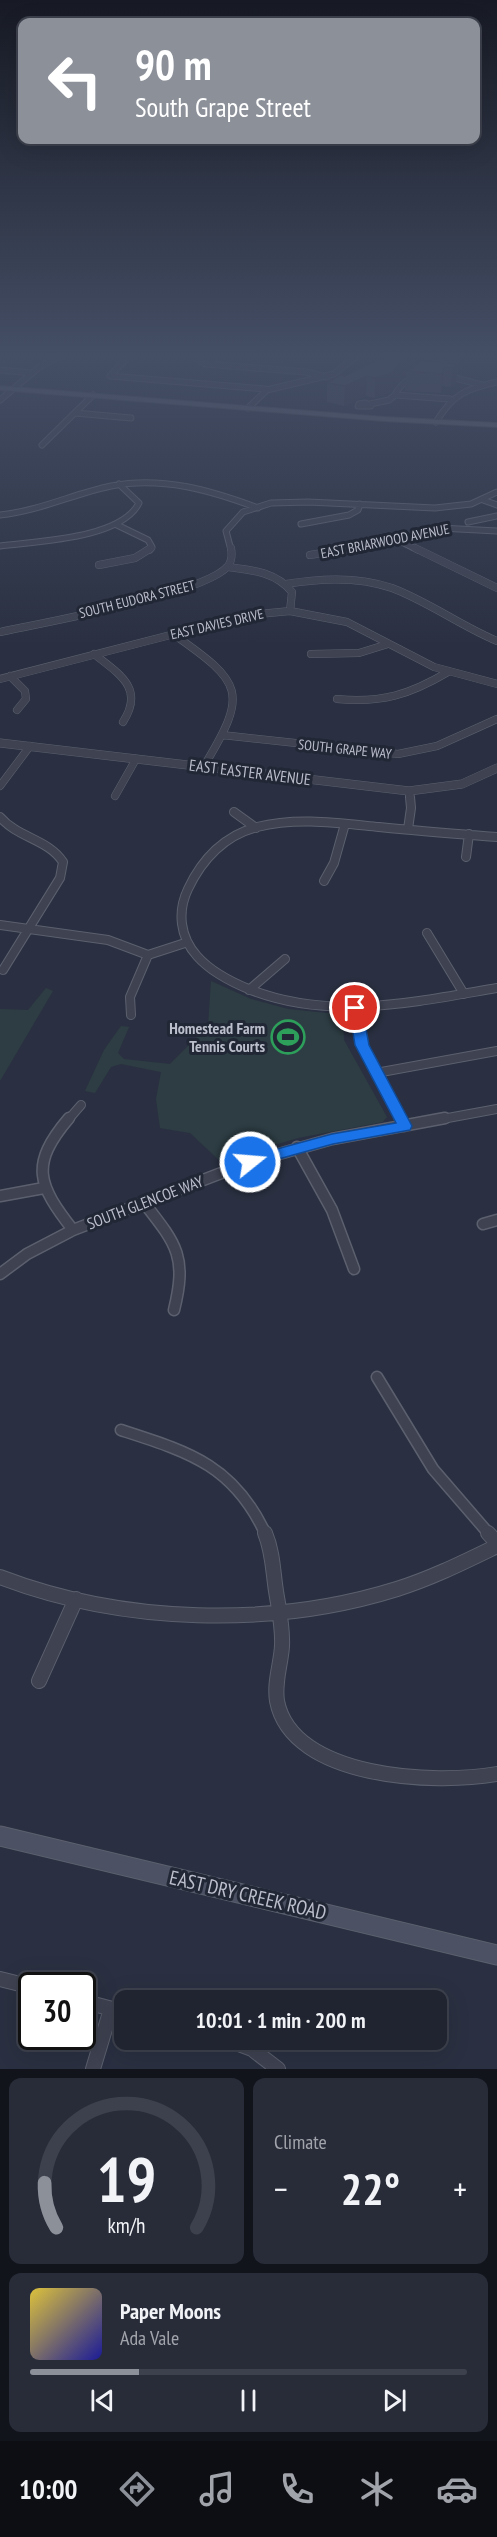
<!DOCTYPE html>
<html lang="en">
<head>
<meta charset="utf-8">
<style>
	body { margin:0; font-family:"PT Sans Narrow",sans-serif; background:#282c39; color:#f1f3f6; height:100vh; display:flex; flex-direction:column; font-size:22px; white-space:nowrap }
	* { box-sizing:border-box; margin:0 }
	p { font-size:20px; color:#a2a4ab }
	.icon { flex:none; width:33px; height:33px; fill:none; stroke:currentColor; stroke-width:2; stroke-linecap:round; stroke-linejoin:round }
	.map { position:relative; height:2069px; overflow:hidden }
	.side { display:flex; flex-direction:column; gap:9px; padding:9px; background:#12141b; flex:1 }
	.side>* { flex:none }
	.top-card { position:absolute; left:18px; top:18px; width:462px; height:126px; border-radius:12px; box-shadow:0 6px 24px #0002,0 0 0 2px #3d414d; background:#8c9099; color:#fff; overflow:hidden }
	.speed { position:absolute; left:18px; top:1972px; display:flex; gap:12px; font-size:30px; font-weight:700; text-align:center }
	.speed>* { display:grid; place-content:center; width:78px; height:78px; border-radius:50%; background:#202431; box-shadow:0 6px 24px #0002,0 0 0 2px #3d414d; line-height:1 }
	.speed .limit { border:3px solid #111; border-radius:9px; background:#fff; color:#111 }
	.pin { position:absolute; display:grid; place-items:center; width:51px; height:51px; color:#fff; margin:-26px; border:3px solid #fff; border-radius:50%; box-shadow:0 2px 6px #0007 }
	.me { position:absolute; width:66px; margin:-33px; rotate:73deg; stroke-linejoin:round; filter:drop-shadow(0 0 4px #0008) }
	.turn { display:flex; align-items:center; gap:21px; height:126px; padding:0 18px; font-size:27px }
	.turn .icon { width:78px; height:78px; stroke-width:2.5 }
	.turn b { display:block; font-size:42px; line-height:51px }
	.big { font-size:45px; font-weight:700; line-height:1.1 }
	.side .widget { flex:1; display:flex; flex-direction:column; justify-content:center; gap:9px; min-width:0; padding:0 21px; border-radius:12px; background:#282c39 }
	.side .dial { align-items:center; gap:0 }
	.dial svg { height:156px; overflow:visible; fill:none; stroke:#3d414d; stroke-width:7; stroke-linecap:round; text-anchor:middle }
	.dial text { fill:#f1f3f6; stroke:none }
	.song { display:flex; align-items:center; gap:18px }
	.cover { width:72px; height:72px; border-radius:9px; background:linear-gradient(135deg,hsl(50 70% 55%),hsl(240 70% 35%)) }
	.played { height:6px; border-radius:3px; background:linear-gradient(90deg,#8c9099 25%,#3d414d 25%) }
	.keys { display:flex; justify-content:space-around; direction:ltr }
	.heat { display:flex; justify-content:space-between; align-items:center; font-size:33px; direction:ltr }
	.side .tiles { flex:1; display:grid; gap:9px; grid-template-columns:1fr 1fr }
	.widget:last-child { grid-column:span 2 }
	.trip { position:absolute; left:114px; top:1990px; width:333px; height:60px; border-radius:12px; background:#202431; box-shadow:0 6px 24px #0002,0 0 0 2px #3d414d; font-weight:700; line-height:60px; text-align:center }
	.tab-bar { display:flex; height:96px; justify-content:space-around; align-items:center; background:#0d0e14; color:#a2a4ab }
	.tab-bar .icon { width:42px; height:42px }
	.tab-bar .selected { color:#8c9099 }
	.tab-bar b { font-size:27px; color:#f1f3f6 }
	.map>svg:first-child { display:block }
</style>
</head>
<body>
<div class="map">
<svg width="497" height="2069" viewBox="0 0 497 2069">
	<rect width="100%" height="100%" fill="#2a3041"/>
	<path fill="#2d3d43" d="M211,981L251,999L288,1009L336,1014L343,1017L344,1040L387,1117L383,1122L298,1138L220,1161L190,1133L160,1128L156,1099L161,1072L121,1064L111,1067L95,1093L85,1091L104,1050L121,1026L129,1027L118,1053L124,1059L170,1064L208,1026Z
		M46,988L53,991L0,1081V1009L28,1010Z"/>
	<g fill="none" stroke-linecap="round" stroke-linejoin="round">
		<defs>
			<path id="minor-far4" d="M129,356L110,376L265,389
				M202,356L198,360L205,364L306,372L327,377
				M430,359C420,379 403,377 395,395L450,399
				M0,370L32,373
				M455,378L482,385
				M0,400L38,368L59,356
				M365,403L371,406H358L359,404Z
				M370,404L389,400L395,395
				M248,408L267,390L334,374L356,356
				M75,413L131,418
				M436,422C453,394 466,389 497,382
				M42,445L93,395
				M483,500L497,505
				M0,515C39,511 73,494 111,486C162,476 210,490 258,508
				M468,522L497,516
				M301,524L349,515L358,510L360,504
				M117,525L148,540L152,547L150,550
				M394,538L418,550
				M0,546C37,541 121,539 139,503L119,484
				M231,550L226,531L243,512L271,503L308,502L435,508L471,504L497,492
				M346,550L440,528L497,531"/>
			<path id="minor-far3" d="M415,548L497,588
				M310,555L353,548
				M99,565L135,558L151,548
				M228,567C252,570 276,572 292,592L290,611
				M286,584C321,578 358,576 392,588C429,602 461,626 497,641
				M0,632C42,623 205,594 228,566C232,561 232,554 231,548
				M173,634C243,683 249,692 204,766
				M94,654C119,674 145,688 123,722
				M311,654L359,653L388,644
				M10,676L25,691L26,699L17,710
				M0,679L248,615L290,611L347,622L434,667L497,684
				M337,699C382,703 409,695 448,672
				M222,735L398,754L437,746L497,719
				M0,786L30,746
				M409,791L410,799
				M115,796L136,759"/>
			<path id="minor-far2" d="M234,812L256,828
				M0,817C18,838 48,839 63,862L60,878L3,970
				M408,829L411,808L410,797
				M497,837C458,834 418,831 379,827C338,823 297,817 257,827C225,835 202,859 188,889C177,912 180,937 197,956C211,972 231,982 251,990C331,1021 415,1002 497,988
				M466,857L469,834
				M324,881L334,863L345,824
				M0,925L108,940L148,955
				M427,933L464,994
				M249,990L285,959
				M355,1008L362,1045L401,1120
				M131,1015L130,997L148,955L185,943
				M376,1073L497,1051
				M68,1120L81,1105
				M437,1120L497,1109"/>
			<path id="minor-far1" d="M69,1118C29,1165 38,1185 73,1230
				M400,1118L404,1126
				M297,1147L332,1210L354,1269
				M0,1196L44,1188
				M145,1204C177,1245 187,1257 174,1310
				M483,1224L497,1220
				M0,1274L27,1254L73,1230L250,1162L332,1139L445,1118
				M377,1377L433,1469L490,1535
				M121,1430C189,1452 234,1465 266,1535"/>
			<path id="minor" d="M265,1533C273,1552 273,1572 276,1591C279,1610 283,1628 282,1646C281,1664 274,1682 277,1701C292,1779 436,1785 497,1774
				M488,1533L497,1543
				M0,1577C123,1624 272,1628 397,1589C432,1578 464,1562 497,1546
				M39,1681L76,1599
				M0,1979L32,1987
				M82,2001L124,2012
				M228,2040L252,2049L278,2069
				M93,2069L111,2009"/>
			<path id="tertiary" d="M0,743L409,791L462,784L497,768"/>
			<path id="secondary" d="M0,1836L497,1955"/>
			<path id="primary" d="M0,386L384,417L497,423V427L384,421L0,390Z"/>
		</defs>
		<use href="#minor-far4" stroke="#5c606e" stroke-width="7"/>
		<use href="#minor-far3" stroke="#5c606e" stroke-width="8"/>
		<use href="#minor-far2" stroke="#5c606e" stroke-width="10"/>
		<use href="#minor-far1" stroke="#5c606e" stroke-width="13"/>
		<use href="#minor" stroke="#5c606e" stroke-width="16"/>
		<use href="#tertiary" stroke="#5c606e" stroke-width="9"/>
		<use href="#secondary" stroke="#5c606e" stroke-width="21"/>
		<use href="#primary" stroke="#474b5a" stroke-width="2"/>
		<use href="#minor-far4" stroke="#3e4251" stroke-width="5"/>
		<use href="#minor-far3" stroke="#3e4251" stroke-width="7"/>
		<use href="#minor-far2" stroke="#3e4251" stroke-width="8"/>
		<use href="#minor-far1" stroke="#3e4251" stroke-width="10"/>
		<use href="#minor" stroke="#3e4251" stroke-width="14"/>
		<use href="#tertiary" stroke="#3e4251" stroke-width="8"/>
		<use href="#secondary" stroke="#4c5163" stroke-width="19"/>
		<use href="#primary" fill="#5c6170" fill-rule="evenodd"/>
	</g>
	<path fill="#3f4454" d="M387,356H423L420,363L440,362L441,356H460L458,372H457L456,383L451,387L442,386L441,393L405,391L406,376L399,381L390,392L375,398L366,396L344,406L327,402V383L345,376Z"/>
	<path fill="#333745" d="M408,356H423L417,368L406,371V376L399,381L390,392L375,398V378Z
		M458,364L456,383L451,387L452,368Z
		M444,367L442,386L441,393L442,374Z
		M367,376L366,396L344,406L345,386Z"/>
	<path fill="#494f62" stroke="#333745" stroke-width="1.5" d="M387,356H408L400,362L391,373L375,378L367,376L345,386L327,383L340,375L345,376Z
		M423,361L458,364L452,368L444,367L442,374L406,371Z"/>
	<linearGradient id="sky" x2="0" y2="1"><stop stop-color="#171a24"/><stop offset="0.55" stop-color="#444e65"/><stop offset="1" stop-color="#444e65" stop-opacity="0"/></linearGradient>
	<rect width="497" height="646" fill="url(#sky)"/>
	<path fill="#1a73e8" stroke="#114b97" stroke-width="1.5" d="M355,1004L362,1008L369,1045L412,1126L410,1130L333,1144L250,1167L244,1165L242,1162L244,1158L332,1134L396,1123L355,1045L349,1008Z"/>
	<defs>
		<symbol id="stadium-ring" viewBox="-11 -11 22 22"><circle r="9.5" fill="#222736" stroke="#2e9e5b" stroke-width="1.5"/><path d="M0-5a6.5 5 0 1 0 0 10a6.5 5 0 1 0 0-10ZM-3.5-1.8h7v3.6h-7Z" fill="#2e9e5b"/></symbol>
	</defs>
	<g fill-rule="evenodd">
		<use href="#stadium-ring" x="269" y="1018" width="38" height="38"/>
	</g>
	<g text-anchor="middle" stroke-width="6" stroke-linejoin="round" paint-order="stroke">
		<g font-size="14" fill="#bbbecb" stroke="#222736">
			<text transform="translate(385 541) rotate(-11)" y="5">EAST BRIARWOOD AVENUE</text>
			<text transform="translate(137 599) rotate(-14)" y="5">SOUTH EUDORA STREET</text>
			<text transform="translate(217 624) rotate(-13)" y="5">EAST DAVIES DRIVE</text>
			<text transform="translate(345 749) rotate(6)" y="5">SOUTH GRAPE WAY</text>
		</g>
		<g font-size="16" fill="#bbbecb" stroke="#222736">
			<text transform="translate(250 772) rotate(7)" y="6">EAST EASTER AVENUE</text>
			<text transform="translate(145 1202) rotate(-21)" y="6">SOUTH GLENCOE WAY</text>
		</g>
		<g font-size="16" font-weight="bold" fill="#bbbecb" stroke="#222736" text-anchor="end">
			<text x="265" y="1034">Homestead Farm<tspan x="265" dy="18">Tennis Courts</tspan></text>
		</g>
		<g font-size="20" fill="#bbbecb" stroke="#222736">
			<text transform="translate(248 1895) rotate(13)" y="7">EAST DRY CREEK ROAD</text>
		</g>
	</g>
</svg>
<div class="speed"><div class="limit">30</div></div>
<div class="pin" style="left:355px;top:1008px;background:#d93025"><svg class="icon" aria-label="arrive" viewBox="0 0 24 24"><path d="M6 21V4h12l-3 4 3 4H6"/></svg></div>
<svg class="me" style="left:250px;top:1162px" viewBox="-20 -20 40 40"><circle r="17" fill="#1a73e8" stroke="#fff" stroke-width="3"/><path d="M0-11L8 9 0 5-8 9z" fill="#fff"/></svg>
<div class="trip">10:01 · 1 min · 200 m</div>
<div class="top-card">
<div class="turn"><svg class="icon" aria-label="left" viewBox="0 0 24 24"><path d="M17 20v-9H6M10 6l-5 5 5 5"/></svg><div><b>90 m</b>South Grape Street</div></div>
</div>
</div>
<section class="side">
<div class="tiles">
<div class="widget dial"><svg viewBox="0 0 100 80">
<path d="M14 69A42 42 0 1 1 86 69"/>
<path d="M14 69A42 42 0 0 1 8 46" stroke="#8c9099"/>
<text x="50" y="56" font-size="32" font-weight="700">19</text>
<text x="50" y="72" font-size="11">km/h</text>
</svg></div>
<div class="widget"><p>Climate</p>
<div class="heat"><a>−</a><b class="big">22°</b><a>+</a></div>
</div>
<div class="widget">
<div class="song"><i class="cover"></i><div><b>Paper Moons</b><p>Ada Vale</p></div></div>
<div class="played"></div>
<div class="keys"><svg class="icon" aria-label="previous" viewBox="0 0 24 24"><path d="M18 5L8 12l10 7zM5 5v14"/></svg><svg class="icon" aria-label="pause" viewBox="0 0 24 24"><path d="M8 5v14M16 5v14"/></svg><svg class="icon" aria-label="next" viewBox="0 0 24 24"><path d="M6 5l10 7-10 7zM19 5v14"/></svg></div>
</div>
</div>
</section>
<nav class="tab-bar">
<b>10:00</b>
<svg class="icon selected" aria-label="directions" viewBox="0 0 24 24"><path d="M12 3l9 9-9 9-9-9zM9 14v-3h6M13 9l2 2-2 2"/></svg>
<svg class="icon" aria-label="music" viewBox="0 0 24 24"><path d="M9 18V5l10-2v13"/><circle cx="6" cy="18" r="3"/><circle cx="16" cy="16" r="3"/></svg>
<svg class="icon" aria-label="phone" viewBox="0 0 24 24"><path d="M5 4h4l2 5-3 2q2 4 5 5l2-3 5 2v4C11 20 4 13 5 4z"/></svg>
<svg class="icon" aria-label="climate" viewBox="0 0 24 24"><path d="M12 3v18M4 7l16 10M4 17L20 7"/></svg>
<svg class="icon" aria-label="car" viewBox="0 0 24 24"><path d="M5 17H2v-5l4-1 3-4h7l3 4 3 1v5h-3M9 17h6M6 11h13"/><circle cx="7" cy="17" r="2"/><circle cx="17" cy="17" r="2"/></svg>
</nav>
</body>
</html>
